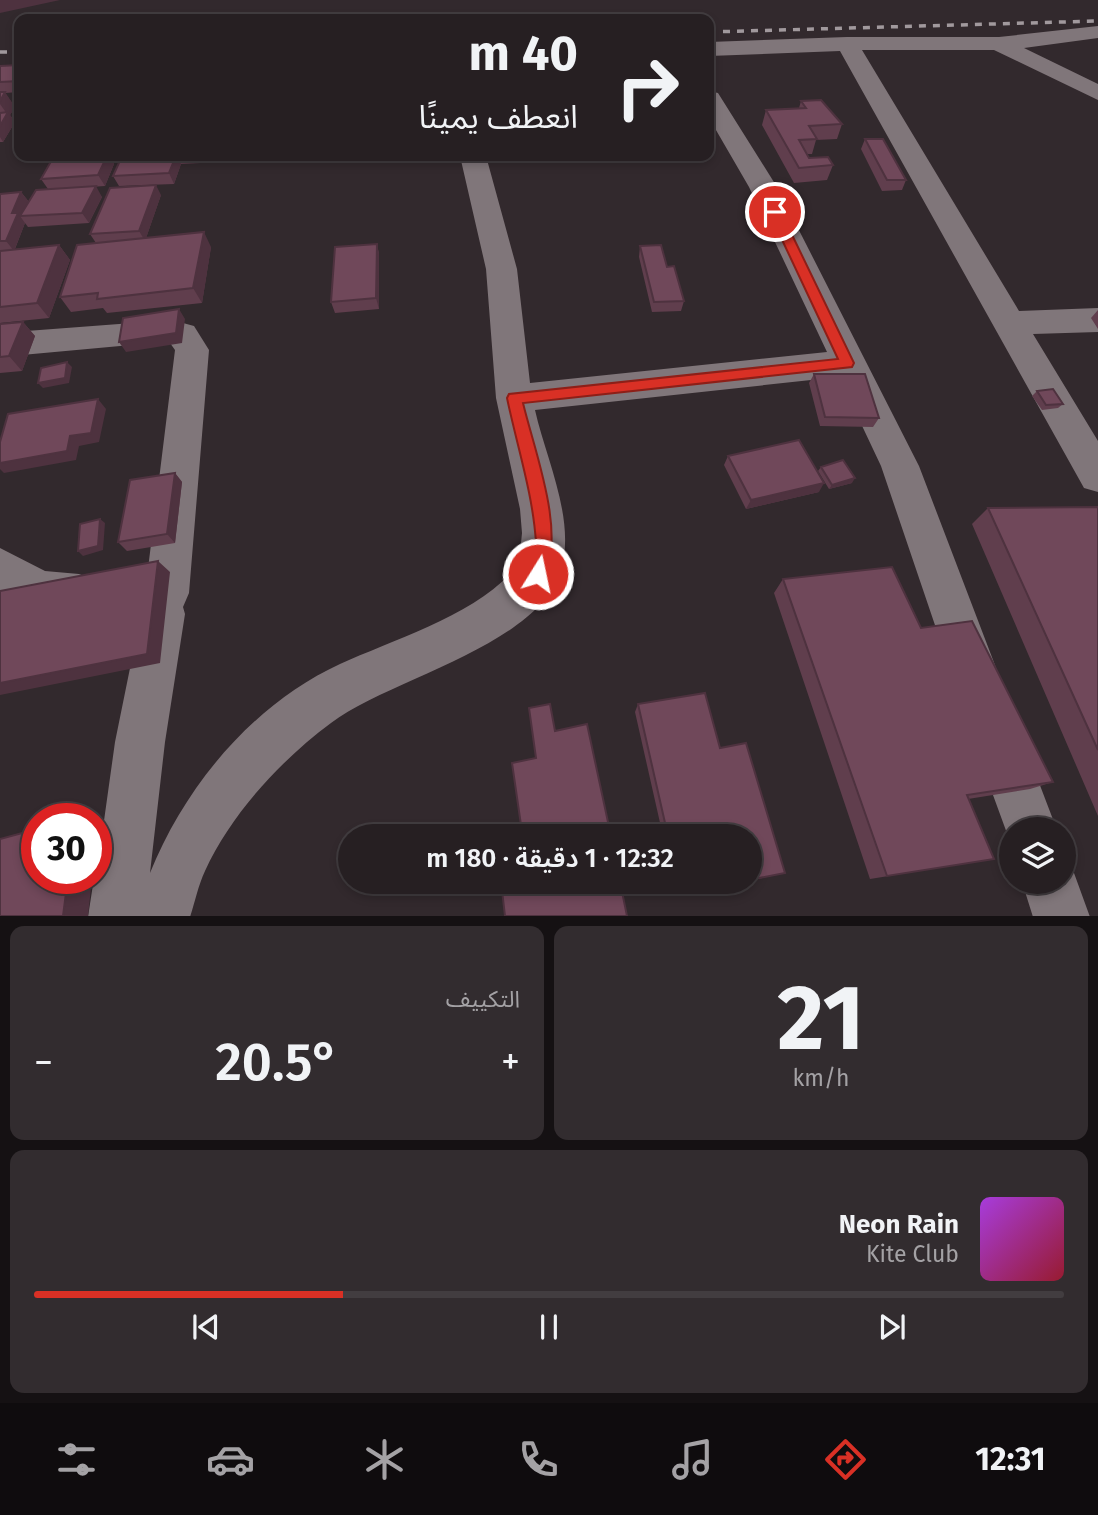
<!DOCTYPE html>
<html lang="ar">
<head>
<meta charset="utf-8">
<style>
	body { margin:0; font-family:"Fira Sans","Noto Sans Arabic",sans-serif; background:#322c2f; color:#f1f3f6; direction:rtl; height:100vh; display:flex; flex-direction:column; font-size:26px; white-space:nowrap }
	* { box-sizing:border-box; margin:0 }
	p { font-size:23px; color:#a4a2a5 }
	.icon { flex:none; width:38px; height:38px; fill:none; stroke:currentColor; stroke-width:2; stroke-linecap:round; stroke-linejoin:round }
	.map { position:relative; height:916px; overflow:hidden; direction:ltr }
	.panel { display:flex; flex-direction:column; gap:10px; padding:10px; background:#151113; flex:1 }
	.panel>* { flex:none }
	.hud { position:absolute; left:14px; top:14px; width:700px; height:147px; border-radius:14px; box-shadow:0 4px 10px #0003,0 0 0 2px #423d40; direction:rtl; background:#261f22; color:#f1f3f6; overflow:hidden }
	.tools { position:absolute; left:999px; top:817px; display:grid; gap:14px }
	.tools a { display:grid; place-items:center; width:77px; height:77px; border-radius:50%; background:#261f22; box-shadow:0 4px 10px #0003,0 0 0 2px #423d40; font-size:35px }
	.speed { position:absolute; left:21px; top:803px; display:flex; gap:14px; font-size:35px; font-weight:700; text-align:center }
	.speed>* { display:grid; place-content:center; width:91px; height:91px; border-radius:50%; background:#261f22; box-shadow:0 4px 10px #0003,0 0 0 2px #423d40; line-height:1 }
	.speed .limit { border:10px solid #d22; background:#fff; color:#111 }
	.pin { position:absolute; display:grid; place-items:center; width:60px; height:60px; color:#fff; margin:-30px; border:4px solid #fff; border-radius:50%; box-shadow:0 2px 7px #0007 }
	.me { position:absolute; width:77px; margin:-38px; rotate:10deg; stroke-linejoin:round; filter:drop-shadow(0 0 5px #0008) }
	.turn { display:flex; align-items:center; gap:24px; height:147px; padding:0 21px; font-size:32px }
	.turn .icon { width:91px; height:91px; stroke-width:2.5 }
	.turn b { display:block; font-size:49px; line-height:60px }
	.big { font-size:52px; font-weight:600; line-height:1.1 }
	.panel .card { flex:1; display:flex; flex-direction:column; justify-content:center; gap:10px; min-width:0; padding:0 24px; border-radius:14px; background:#322c2f }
	.panel .dial { align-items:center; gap:0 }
	.dial b { font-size:91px; line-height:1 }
	.song { display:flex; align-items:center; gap:21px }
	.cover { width:84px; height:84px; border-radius:10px; background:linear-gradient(135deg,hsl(280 70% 55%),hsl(350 70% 35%)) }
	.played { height:7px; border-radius:4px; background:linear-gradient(90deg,#d93025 30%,#423d40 30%) }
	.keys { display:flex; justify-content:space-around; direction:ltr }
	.heat { display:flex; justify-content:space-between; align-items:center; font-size:38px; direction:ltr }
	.panel .tiles { flex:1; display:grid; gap:10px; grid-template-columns:1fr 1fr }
	.card:last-child { grid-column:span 2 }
	.trip { position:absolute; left:338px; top:824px; width:424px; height:70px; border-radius:35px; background:#261f22; box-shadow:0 4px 10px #0003,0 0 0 2px #423d40; font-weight:600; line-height:70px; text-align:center; direction:rtl }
	.menu { display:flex; height:112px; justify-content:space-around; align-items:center; background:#0f0c0e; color:#a4a2a5 }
	.menu .icon { width:49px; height:49px }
	.menu .selected { color:#d93025 }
	.menu b { font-size:32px; color:#f1f3f6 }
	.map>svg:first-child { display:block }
</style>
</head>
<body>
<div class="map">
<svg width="1098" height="917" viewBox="0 0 1098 917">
	<rect width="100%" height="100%" fill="#32292d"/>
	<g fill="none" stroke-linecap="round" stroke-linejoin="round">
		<path fill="#80767a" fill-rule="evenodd" d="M1098,26V38L1024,48L1098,84V100L994,50H862L1019,311L1098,308V332L1033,334L1098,441V492L1084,488L840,51L709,56V42L847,37H999Z
			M709,91L718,93L777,187L919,466L998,673L991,690L974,697L957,690L881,466L839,377L535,410C546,459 576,520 561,570C538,646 391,678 331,723C281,760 231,814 205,871C198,886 195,902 190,917H88L94,878H96L115,742L141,614L148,599L145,593L175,350L170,343H153L0,357V333L172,320L194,326L209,350L189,593L183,607L185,614L165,742L150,873C185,786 253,704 340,664C394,639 483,613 519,563L522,533L520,509L496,398L486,269L460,156H486L517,269L530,383L827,352L749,187L709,118Z
			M0,548L45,571L79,574L95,580L101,594L95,608C61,622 29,609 0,591Z
			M999,718L1017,725L1057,830H1012V847L974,743L981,725Z
			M1064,860L1070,862L1090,917H1033L1022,882H1064Z"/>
		<path stroke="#a1999d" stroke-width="3.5" stroke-dasharray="7 7" stroke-linecap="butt" d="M709,32L1098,21
			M0,52H19"/>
	</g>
	<path fill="#603e4d" d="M19,65V92L5,93L15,107L10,115L15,122L3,142H0V66Z
		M801,101L842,124L837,139L816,140L812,154H807L809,158L833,165L827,180L794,183L762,125L766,110L799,108Z
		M865,139L906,180L902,190L882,191L861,149Z
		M54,156H110L114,164L105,186L90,187L102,197L89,223L28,227L22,219L25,223L15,249L59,245L70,260L49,318L0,323V194L21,192L29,202L48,189L41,179Z
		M122,156H240L239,161L181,164L174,184L119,186L113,176Z
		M161,195L146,238L211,247L202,303L107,313L103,308L71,312L60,297L96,243L90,234Z
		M377,244L379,254V309L335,313L331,302Z
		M640,246L667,267L684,301L681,311L652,312L639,257Z
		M1098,310V329L1091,318Z
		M23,322L35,336L22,371L0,373V324Z
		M814,374L879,418L873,427L820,426L809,383Z
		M1037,391L1063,404L1058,408L1042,410L1032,396Z
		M728,456L819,492L746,509L724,465Z
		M821,467L852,483L829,489L818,471Z
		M175,473L182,482L175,543L127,551L118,542Z
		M1098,507V816L972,524L988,508Z
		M783,579L921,628L1053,782L1030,789L968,799L994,859L870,879L774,593Z
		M638,704L720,748L785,873L749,881V836H663L635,712Z
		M673,882H742L676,895Z"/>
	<path fill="#4e323f" d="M0,0H60L0,13Z
		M5,92L15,107L10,115L15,122L3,142L0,137V126L7,114L0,104V101Z
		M107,156H110L114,164L105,186L98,175Z
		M176,156H177L181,164L174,184L169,173Z
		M156,185L161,195L145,241L139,231Z
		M96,186L102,197L89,223L82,213Z
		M21,192L29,202L20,216L25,223L14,251L6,241L12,213Z
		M204,232L211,247L202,303L193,288Z
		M377,244L379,254V309L376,298Z
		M59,245L70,260L49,318L37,303Z
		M179,309L185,319L182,343L126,352L119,342Z
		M23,322L35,336L22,371L9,356Z
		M67,362L72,367L69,383L43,388L38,383Z
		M98,399L106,409L99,442L79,446L76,460L4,473L0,469V463Z
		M175,473L182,482L175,543L167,534Z
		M855,478L852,483L829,489L832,485Z
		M824,483L819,492L746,509L751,500Z
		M100,519L105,523L103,550L83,556L78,551Z
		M158,561L170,572L160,663L0,695V683Z
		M68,878H92L88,916H63Z"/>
	<path fill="#70485a" stroke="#4e323f" stroke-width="2" d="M19,65V81L0,82V66Z
		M0,92H5L0,101Z
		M821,100L842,124L809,126L817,139L799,140L809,158L828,157L833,165L799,168L766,110L806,108L801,101Z
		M8,112L0,126V113Z
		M865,139H883L906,180H887Z
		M54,156H107L98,175L41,179Z
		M122,156H176L169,173L113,176Z
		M156,185L139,231L90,234L110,188Z
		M96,186L82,213L20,216L36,190Z
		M21,192L12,213H18L6,241H0V194Z
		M204,232L193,288L97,299L98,293L60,297L77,245Z
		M377,244L376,298L331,302L335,247Z
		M59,245L37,303L0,307V251Z
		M661,245L667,267L674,266L684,301L654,302L640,246Z
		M179,309L176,333L119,342L123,318Z
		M23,322L9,356L0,357V324Z
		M67,362L65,378L38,383L41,368Z
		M814,374H865L879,418L825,417Z
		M1053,389L1063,404L1046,405L1037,391Z
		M98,399L91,433L70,436L67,451L0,463V442L8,414Z
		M799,440L824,483L751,500L728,456Z
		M843,460L855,478L832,485L821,467Z
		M175,473L167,534L118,542L130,480Z
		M1098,507V750L988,508Z
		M100,519L98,546L78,551L80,524Z
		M158,561L147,654L0,683V591Z
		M892,567L921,628L972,621L1053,782L967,795L994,859L887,876L783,579Z
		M705,693L720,748L746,743L785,873L749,880V836H668L638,704Z
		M550,704L555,731L587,724L611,836H495L494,830L521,825L512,763L536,758L529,708Z
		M37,829V878H68L63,916H0V839Z
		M501,882H620L627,916H505Z
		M679,882H739L681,893Z"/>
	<path fill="#d93025" stroke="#8d1f18" stroke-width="2" d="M775,208L781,212L854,363L852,367L523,403C535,453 566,531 544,579H532C527,568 536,555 536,543C533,494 517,446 507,398L509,394L838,359L769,212Z"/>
</svg>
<div class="tools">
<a><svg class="icon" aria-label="layers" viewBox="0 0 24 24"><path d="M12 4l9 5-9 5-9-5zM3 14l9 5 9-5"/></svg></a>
</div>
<div class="speed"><div class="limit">30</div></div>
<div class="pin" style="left:775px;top:212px;background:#d93025"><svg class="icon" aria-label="arrive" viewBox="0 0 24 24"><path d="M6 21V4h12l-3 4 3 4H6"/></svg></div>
<svg class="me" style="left:538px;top:574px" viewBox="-20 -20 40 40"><circle r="17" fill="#d93025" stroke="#fff" stroke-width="3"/><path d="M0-11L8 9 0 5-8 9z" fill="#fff"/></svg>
<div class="trip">12:32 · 1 دقيقة · 180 m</div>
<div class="hud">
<div class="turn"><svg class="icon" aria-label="right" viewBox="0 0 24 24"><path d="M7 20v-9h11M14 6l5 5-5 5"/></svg><div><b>40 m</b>انعطف يمينًا</div></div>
</div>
</div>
<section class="panel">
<div class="tiles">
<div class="card dial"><b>21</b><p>km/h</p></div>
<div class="card"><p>التكييف</p>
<div class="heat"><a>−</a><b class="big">20.5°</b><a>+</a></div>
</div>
<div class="card">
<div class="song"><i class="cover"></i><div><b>Neon Rain</b><p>Kite Club</p></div></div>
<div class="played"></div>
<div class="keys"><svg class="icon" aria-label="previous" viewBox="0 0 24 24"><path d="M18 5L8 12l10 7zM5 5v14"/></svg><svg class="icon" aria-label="pause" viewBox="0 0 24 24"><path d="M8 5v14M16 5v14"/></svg><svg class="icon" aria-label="next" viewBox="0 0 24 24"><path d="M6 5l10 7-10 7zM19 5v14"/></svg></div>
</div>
</div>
</section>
<nav class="menu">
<b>12:31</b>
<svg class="icon selected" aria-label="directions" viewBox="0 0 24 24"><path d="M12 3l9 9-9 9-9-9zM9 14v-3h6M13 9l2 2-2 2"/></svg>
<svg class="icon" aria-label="music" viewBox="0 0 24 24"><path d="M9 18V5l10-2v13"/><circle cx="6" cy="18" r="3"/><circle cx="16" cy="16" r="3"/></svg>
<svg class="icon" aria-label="phone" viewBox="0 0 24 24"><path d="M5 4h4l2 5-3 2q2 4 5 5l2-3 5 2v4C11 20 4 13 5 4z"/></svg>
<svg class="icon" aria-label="climate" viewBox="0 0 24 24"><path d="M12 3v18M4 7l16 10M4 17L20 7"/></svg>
<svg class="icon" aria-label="car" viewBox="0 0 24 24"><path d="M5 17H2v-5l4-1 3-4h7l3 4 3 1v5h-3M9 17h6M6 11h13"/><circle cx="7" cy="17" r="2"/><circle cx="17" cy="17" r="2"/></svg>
<svg class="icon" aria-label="filters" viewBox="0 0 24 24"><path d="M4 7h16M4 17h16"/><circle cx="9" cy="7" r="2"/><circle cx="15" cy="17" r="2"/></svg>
</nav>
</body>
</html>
